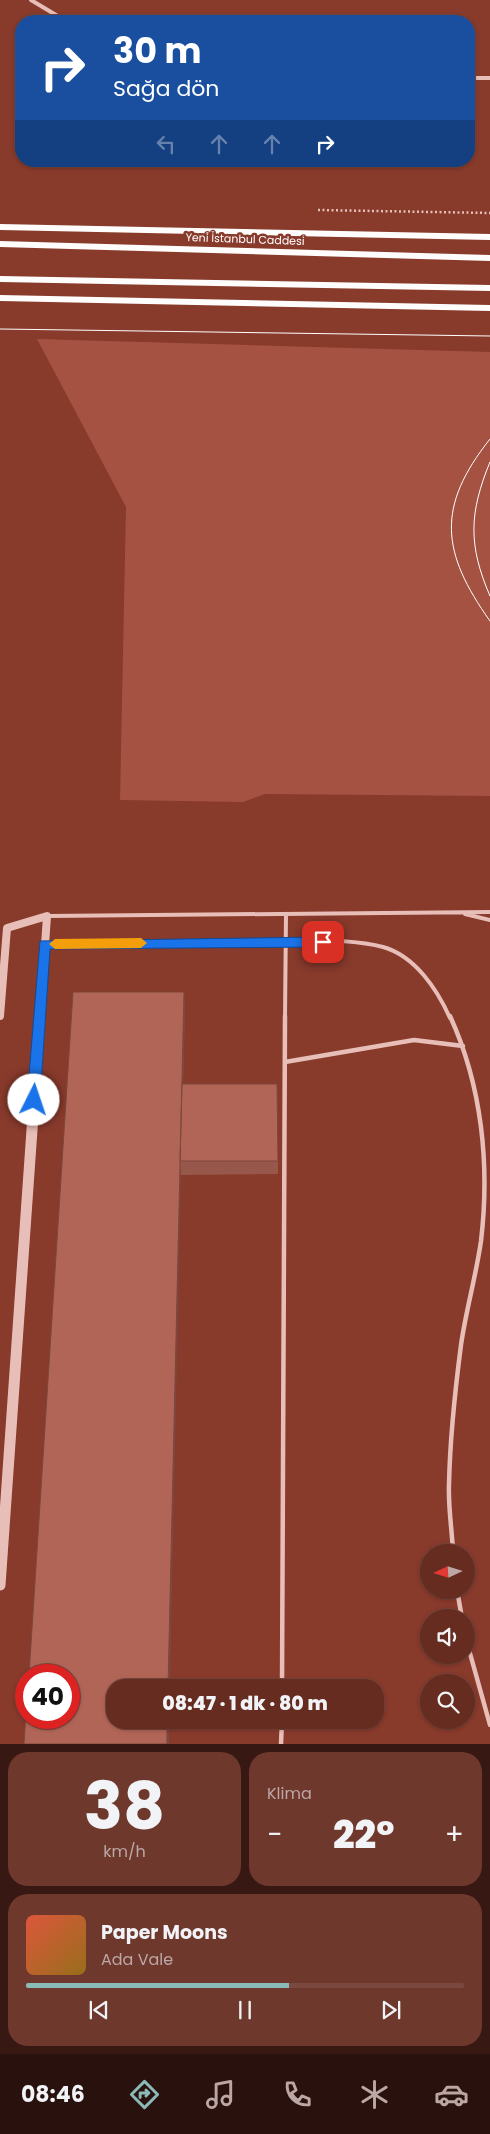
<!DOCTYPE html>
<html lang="tr">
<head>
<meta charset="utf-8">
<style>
	body { margin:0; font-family:Poppins,sans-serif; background:#6e382d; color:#f1f3f6; height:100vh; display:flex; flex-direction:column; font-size:19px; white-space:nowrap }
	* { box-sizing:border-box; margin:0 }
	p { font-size:16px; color:#bca7a5 }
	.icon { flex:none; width:28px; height:28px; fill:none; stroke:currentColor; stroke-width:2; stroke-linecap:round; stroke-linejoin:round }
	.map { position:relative; height:1744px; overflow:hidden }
	.sheet { display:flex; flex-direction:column; gap:8px; padding:8px; background:#381812; flex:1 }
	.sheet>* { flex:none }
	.hud { position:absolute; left:15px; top:15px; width:460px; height:152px; border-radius:20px; box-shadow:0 1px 4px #0004,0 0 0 1px #79483e; background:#1a4fa0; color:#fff; overflow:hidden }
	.needle { width:32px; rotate:266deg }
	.buttons { position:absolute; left:420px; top:1544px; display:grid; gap:10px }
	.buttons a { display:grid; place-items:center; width:55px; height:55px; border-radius:50%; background:#662c20; box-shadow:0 1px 4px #0004,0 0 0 1px #79483e; font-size:25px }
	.speed { position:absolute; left:15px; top:1664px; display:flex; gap:10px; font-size:25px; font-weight:700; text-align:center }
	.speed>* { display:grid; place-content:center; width:65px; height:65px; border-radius:50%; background:#662c20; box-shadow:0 1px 4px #0004,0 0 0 1px #79483e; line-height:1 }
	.speed .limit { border:8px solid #d22; background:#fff; color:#111 }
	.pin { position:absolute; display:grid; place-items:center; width:42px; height:42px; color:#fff; margin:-21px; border-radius:10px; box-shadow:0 2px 8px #0006 }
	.me { position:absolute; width:55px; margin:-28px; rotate:4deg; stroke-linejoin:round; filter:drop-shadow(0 0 4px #0008) }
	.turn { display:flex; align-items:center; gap:18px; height:105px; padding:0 15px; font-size:22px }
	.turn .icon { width:65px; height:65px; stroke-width:2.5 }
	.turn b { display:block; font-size:35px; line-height:42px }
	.lanes { display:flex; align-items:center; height:48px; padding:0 15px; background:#0003; justify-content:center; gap:25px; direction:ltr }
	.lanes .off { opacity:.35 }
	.big { font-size:38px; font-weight:800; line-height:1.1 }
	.sheet .card { flex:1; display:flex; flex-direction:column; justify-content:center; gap:8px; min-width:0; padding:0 18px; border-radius:20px; background:#6e382d }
	.sheet .dial { align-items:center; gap:0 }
	.dial b { font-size:65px; line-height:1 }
	.song { display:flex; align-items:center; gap:15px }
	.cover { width:60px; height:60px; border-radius:8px; background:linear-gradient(135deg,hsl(10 70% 55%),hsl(40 70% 35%)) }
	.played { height:5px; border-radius:2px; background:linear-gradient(90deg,#8bbbb9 60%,#79483e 60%) }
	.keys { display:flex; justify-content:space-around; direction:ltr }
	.heat { display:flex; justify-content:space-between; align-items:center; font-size:28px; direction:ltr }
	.sheet .tiles { flex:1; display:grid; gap:8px; grid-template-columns:1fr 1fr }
	.card:last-child { grid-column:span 2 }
	.trip { position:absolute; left:106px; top:1679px; width:278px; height:50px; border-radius:20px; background:#662c20; box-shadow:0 1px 4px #0004,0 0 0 1px #79483e; font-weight:800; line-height:50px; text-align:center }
	.menu { display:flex; height:80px; justify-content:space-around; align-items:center; background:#29120d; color:#bca7a5 }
	.menu .icon { width:35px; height:35px }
	.menu .current { color:#8bbbb9 }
	.menu b { font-size:22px; color:#f1f3f6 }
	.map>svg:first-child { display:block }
</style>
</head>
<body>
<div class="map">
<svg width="490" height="1744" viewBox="0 0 490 1744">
	<rect width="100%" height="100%" fill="#883a2b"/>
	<path fill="#a65243" d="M37,339L490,352V796L265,794L243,802L120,800L126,507Z"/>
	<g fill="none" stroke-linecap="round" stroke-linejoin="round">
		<path stroke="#e8bfb8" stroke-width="2.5" stroke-dasharray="2 2.5" stroke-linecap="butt" d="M318,210L490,213"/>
		<path stroke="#e8bfb8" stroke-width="4" d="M465,914L490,920
			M47,916L490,912
			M44,944L341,941C355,942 369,943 383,947C415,956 437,989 450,1018
			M285,1018L286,914"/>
		<path stroke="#e8bfb8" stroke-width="4.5" d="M450,1016C482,1086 490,1165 481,1241C476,1276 466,1310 461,1345C455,1391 450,1438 449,1484C448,1507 452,1529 453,1552
			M285,1062L414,1040L463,1046
			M457,1590L462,1618
			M466,1639L490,1725
			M282,1688L285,1016
			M281,1744L282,1720"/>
		<path stroke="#e8bfb8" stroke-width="4" d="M31,0L66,21
			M469,78H490"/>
		<path stroke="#e8bfb8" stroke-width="8" d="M0,1016L7,928L47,916L40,1018"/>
		<path stroke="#e8bfb8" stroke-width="11" d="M0,1585L40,1016"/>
		<path fill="#fefdfc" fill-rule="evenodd" d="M0,224L490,234V240L0,230Z
			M0,241L490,255V261L0,247Z
			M0,276L490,285V291L0,282Z
			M0,295L490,305V311L0,301Z"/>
		<path stroke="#fff" stroke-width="1" d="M0,329L490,336
			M490,439C436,507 441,552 490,621
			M490,462C469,513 468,545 490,596"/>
	</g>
	<path fill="#98574b" d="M184,992L185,1010L183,1084L278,1161V1174L181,1175L115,1720H169V1744H24Z"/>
	<path fill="#7c473d" d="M184,992L185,1010L181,1161H180Z
		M180,1161L181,1175L170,1688H168Z
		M167,1720H169V1744H167Z"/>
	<path fill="#b16557" stroke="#7c473d" d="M73,992H184L168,1688H115V1720H167V1744H24L26,1712V1718H69V1675H29Z
		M182,1084H277L278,1161H180Z"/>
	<path fill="#1a73e8" stroke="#114b97" d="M323,937L329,942L323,947L50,949L40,1100L34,1105L29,1104L27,1100L40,941Z"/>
	<path fill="#f59e0b" d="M141,938L147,943L141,948L55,949L49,944L55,939Z"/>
	<g text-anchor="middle" stroke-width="5" stroke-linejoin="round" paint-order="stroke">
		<g font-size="11" fill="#fff" stroke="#883a2b">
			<text transform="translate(245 239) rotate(2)" y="4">Yeni İstanbul Caddesi</text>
		</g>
	</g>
</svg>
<div class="buttons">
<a><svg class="needle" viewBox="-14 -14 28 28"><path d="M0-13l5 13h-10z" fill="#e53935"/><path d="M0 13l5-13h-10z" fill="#bca7a5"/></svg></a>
<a><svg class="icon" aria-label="sound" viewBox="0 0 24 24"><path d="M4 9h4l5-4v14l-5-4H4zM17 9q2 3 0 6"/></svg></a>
<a><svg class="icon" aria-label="search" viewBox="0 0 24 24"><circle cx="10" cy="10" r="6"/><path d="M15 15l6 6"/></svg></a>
</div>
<div class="speed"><div class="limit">40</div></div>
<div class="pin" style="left:323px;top:942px;background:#d93025"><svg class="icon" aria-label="arrive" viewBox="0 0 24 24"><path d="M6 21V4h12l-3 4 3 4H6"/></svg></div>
<svg class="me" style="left:34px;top:1100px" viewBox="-20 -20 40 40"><circle r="19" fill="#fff"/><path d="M0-13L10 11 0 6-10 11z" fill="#1a73e8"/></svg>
<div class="trip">08:47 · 1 dk · 80 m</div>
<div class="hud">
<div class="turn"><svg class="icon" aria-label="right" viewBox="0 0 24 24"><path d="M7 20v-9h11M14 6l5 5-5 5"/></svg><div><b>30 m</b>Sağa dön</div></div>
<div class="lanes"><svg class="icon off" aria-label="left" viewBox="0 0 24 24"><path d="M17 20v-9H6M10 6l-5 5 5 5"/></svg><svg class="icon off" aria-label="ahead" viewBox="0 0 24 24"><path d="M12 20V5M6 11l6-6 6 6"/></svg><svg class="icon off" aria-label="ahead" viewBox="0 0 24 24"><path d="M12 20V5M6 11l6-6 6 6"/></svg><svg class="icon" aria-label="right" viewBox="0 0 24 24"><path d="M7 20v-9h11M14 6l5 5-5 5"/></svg></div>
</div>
</div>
<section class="sheet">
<div class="tiles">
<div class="card dial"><b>38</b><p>km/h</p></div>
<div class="card"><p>Klima</p>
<div class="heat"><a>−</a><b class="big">22°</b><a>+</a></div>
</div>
<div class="card">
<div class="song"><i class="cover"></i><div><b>Paper Moons</b><p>Ada Vale</p></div></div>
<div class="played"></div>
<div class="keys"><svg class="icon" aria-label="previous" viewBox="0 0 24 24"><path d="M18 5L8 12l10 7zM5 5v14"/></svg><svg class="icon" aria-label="pause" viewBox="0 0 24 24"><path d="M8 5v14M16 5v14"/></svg><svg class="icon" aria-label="next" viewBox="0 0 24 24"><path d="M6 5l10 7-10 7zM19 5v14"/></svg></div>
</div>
</div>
</section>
<nav class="menu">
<b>08:46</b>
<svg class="icon current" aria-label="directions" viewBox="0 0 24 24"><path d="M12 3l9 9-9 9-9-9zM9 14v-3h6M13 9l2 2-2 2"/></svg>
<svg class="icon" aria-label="music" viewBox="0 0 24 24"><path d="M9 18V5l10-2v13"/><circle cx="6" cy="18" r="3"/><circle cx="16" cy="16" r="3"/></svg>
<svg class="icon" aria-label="phone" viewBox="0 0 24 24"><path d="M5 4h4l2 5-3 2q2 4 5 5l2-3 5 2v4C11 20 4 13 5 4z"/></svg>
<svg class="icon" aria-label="climate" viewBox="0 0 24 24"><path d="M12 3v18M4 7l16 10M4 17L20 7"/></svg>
<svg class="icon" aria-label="car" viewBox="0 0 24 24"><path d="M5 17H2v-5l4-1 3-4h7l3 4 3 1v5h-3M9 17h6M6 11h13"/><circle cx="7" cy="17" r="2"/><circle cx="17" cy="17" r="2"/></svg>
</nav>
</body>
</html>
